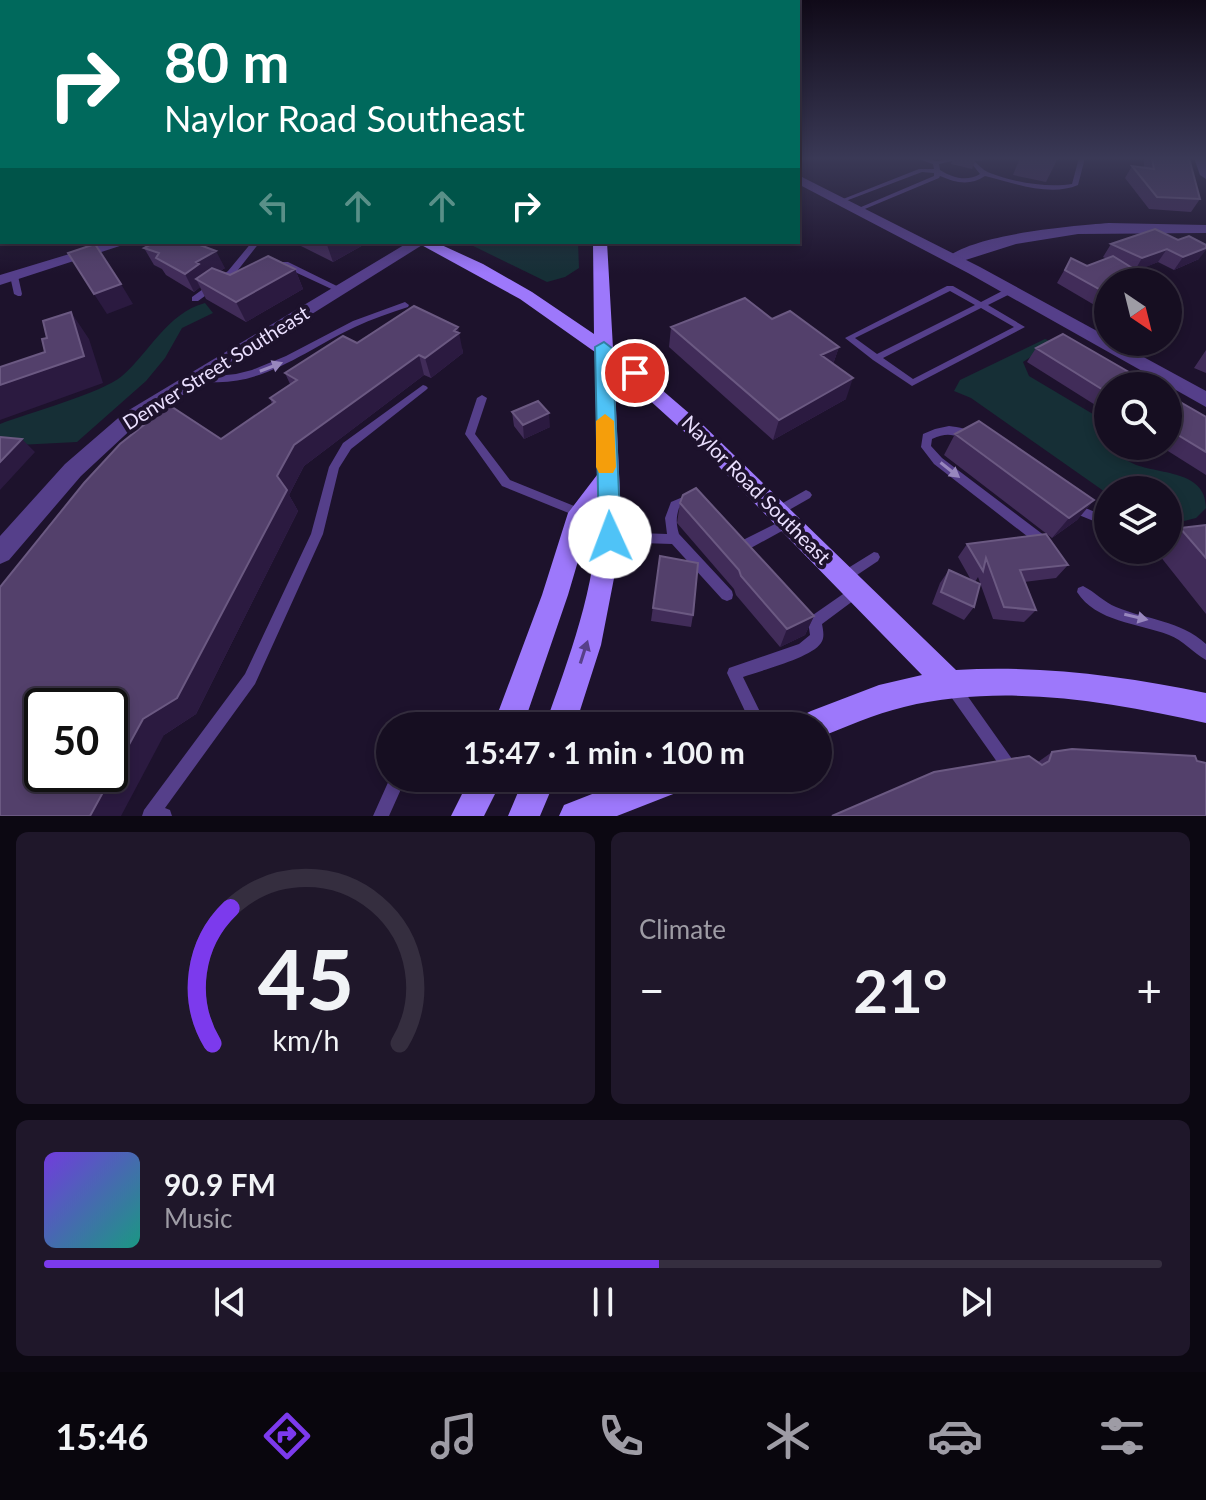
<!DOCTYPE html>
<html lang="en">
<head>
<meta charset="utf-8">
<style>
	body { margin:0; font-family:Lato,sans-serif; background:#1f172a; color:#f1f3f6; height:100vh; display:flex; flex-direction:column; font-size:30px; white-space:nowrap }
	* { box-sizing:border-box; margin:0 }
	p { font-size:26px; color:#9e9ca5 }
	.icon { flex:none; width:44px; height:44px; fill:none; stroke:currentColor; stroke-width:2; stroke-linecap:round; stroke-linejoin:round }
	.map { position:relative; height:816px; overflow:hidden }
	.sheet { display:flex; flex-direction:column; gap:16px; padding:16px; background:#0c0812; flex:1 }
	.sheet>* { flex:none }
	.guide { position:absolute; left:0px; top:0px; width:800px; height:244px; box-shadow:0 4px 12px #0003,0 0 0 2px #352e3f; background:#00695c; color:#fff; overflow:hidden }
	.needle { width:52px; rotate:145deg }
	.fabs { position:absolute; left:1094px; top:268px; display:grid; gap:16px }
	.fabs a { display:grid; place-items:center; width:88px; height:88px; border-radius:50%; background:#160e21; box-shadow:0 4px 12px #0003,0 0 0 2px #352e3f; font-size:40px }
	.speed { position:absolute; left:24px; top:688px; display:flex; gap:16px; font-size:40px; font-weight:700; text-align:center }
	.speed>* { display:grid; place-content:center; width:104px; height:104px; border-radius:50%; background:#160e21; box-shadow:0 4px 12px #0003,0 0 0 2px #352e3f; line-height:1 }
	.speed .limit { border:4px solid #111; border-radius:12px; background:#fff; color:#111 }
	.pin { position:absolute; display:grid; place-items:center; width:68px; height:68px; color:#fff; margin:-34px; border:4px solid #fff; border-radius:50%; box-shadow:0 2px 8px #0007 }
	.me { position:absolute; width:88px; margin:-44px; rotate:358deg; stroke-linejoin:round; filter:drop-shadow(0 0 6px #0008) }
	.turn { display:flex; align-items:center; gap:28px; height:168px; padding:0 32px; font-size:36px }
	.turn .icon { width:104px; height:104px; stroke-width:2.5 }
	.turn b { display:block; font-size:56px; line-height:68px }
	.lanes { display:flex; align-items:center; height:76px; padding:0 32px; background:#0003; justify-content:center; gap:40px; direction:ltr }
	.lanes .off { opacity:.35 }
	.big { font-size:60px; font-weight:700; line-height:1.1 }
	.sheet .widget { flex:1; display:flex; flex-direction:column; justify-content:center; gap:12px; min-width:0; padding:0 28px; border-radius:12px; background:#1f172a }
	.sheet .dial { align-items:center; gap:0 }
	.dial svg { height:208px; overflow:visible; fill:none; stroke:#352e3f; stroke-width:7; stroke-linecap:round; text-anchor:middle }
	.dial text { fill:#f1f3f6; stroke:none }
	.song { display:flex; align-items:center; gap:24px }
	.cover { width:96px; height:96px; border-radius:12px; background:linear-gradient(135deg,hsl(260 70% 55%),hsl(170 70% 35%)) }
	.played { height:8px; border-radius:4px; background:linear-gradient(90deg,#7c3aed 55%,#352e3f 55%) }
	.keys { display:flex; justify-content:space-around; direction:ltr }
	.heat { display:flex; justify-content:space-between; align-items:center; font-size:44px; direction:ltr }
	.sheet .tiles { flex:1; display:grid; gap:16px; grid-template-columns:1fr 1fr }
	.widget:last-child { grid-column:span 2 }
	.trip { position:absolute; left:376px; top:712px; width:456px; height:80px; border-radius:40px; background:#160e21; box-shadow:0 4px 12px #0003,0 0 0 2px #352e3f; font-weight:700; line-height:80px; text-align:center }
	.dock { display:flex; height:128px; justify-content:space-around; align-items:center; background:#09060d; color:#9e9ca5 }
	.dock .icon { width:56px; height:56px }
	.dock .active { color:#7c3aed }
	.dock b { font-size:36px; color:#f1f3f6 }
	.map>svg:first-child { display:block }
</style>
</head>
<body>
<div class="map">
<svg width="1206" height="816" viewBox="0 0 1206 816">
	<rect width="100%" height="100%" fill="#1d122c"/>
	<path fill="#162f36" d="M465,242H578L579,268L565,277L547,282Z
		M205,303L213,313L182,328L165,358L146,381L77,442L18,445L0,452V424C28,413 102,393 122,376C149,353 167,313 205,303Z
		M1045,339L1053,342L1023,362L1029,376L1108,423V446H1123L1128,461C1153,476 1206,467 1206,508L1196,518L1168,525V490H1108V494L971,398L954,391L960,380Z"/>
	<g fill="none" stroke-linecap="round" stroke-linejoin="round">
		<path fill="#553f8a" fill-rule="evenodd" d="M915,158H926L936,161L957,158L956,160L939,164L940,170C953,178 967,182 980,174L972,164L975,162C980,166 984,171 990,173C1013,182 1047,188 1072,184L1079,158H1085L1078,185C1050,197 1014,183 985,176C970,186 956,183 940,176L939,178L860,211L854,210L934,176V173L922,172L843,202L838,201L919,169H934L933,164Z
			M0,236H2V240H0Z
			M252,242H260L234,275L198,301H192V297L228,271Z
			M282,262H288L345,290L341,292H338L282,266Z
			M11,274H14L18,276L22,294L21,296H18L14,294L10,276Z
			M947,286H953L981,302L1008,288H1014V292L988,305L1025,327L912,386L873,360L845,338ZM950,291L975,305L877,354L855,338ZM981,308L1014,327L913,379L883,358Z
			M405,302L409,305L408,307C390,313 372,319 355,327C309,348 264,386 210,382C202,382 198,382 192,378L197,375L217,376L236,374L252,370L286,356L353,321Z
			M423,385L426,386L428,388L426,390L351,449L339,468L323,534L255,684L165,808L170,810L172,816H142L144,810L245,674L311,534L329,467L343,443Z
			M482,395L487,398L475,434L510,480L584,510L586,513L584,516L580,518L576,516L502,486L465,434L477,398Z
			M949,426C958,427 971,429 977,436L976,439C957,440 953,429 932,439L931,446L942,458L1049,539L1051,543L1049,547L1045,548L1041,547L934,464L921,447L923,434L935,429Z
			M806,490L810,492L812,495L810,498L782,514L778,516L774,514L772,511L774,508Z
			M690,494L694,496L696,499L694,502L679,508C676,517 676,524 679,534L732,591L733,595L732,599L727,601L722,599L672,544L610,542L606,541L604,537L606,533L610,532L667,534L665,518L671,502Z
			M1073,503L1105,516L1107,519L1105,522L1101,524L1069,511L1067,508L1069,505Z
			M787,518L791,520L793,523L791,526L749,549L745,550L741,549L739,545L741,541Z
			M874,552L878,553L880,557L878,561L848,581L844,583L840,581L838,577L840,573Z
			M856,585L861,587L862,591L861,595L822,624C823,630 825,637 821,643C811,658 762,670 743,677L767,726H752L727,673L729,668L799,644L810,635L808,621L810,617Z
			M1083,586C1095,592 1104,602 1116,607C1147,620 1180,620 1206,644V660C1193,653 1183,640 1169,635C1138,623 1096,622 1077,592L1078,588Z
			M954,682L959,684L1017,766L1020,771L1017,776L1012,779L1007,776L949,694L947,689L949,684Z
			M390,778H406L389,816H373Z"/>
		<path fill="#553f8a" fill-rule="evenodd" d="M1194,158H1206V179L1200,175Z
			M1109,223L1206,225V233L1078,234L1016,244L953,264L945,259C973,234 1071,226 1109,223Z
			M109,242H132L0,285V275Z
			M409,242H427L138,423L81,476L9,560L0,564V536L65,464L124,413Z"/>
		<path fill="#553f8a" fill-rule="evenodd" d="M798,175L980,267L1108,337V342H1116L1206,391V407L968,273L798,184Z"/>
		<path fill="#9d78fb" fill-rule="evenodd" d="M416,242H435L483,264L532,292L594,334L593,242H607L613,348L704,426L956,670C1041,665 1123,676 1206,693V723C1108,701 1003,683 904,707C874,714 846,727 818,738V726H796L801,716L811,711L879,685L922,675L689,436L614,368L622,537L601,645L575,726H545C569,657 599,581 597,507L591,517L568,595L523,726H493L542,595L568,513L597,475L595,352L520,299Z
			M470,778H503L484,816H451Z
			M524,778H556L540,816H508Z
			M633,778H691L686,789L617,816H559L564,805Z"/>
	</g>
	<path fill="#412c59" d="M953,158H983L982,161H975L972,169L951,164Z
		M1020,158H1058L1046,182L1013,175Z
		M1144,158H1189L1200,199L1191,212L1149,209L1125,178L1132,166L1144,168Z
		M1155,229L1199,259L1174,270L1158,262L1137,270L1130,282H1108V313L1057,283L1071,258L1087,266L1107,259L1103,257L1111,244Z
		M293,242H364L365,244L333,262Z
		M144,248L225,268L220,271L230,275L295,269L303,289L246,322L206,299L200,287L194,292L166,275L162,269L154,265Z
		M772,319L839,347L833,364L846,399L773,440L669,347L671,327Z
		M357,343L462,348L463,353L431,378L424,375L304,466L289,495L298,511L196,714L164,735L221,439L272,404L270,398L290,384L285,373Z
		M1036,348L1108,386V413L1027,362Z
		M1206,350V373L1194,368Z
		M1168,395L1206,417V475L1160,446H1168Z
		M512,412L550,427L524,439L514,426Z
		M955,434L1094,500L1077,520L1052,538L944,455Z
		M680,503L814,616L805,635L780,647L736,595L734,589L677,523Z
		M1206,525V614L1156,551L1168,550V539L1180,528Z
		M967,544L1068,565L1056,578L1024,582L1036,610L1024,622L993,619L978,577L975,582L974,607L964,620L932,604L940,583L949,570L971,580L958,557Z
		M660,556L693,615L691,627L651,621Z
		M1052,752L1197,761L832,816L1038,762Z"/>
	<path fill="#2b1a40" d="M0,180L2,182V213L0,218Z
		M83,242H93L94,244L86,246Z
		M326,242H364L365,244L333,262Z
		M1206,248V250L1199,259L1174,270L1183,257Z
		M1167,249L1158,262L1134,272L1142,258Z
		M216,251L225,268L207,279H196L200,287L194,292L185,274L196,262Z
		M295,269L303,289L246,322L236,302Z
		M1137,271L1130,282H1110L1112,279Z
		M121,284L133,304L107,314L94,294Z
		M71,312L89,339L103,383L0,420V385L84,356Z
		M458,327L463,353L431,378L425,358Z
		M839,347L832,367L821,355Z
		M419,355L424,375L304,466L289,495L298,511L196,714L164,735L121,816H90L294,445Z
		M853,378L846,399L773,440L779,420Z
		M549,413L550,427L524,439L523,425Z
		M22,439L35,452L0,490V462Z
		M1094,500L1077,520L1052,538L1069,518Z
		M814,616L805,635L780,647L787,629Z"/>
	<path fill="#53406b" stroke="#6b5982" stroke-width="2" fill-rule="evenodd" d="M1152,158H1189L1200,199L1157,197L1132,166L1154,169Z
		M1155,229L1178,240L1189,236L1206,245V248L1183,257L1167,249L1142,258L1111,244Z
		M155,242H192L216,251L196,262L199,264L185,274L156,258L159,253L144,248Z
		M95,244L121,284L94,294L68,253Z
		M268,256L295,269L236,302L196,279L212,268L230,275Z
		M1113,256L1137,271L1112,279L1119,282H1108V294L1065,270L1071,258L1087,266Z
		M745,298L772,319L790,311L839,347L821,355L853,378L779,420L671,327Z
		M414,306L458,327L454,331L459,333L425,358L419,355L294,445L277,476L287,490L177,698L143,719L90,816H0V587L84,483L120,444L169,405L221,439L275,402L270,398L297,380L285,373L343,336L357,343ZM42,706H110V774H42Z
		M71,312L84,356L0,385V367L45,352L42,339L47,338L43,321Z
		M1063,334L1153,386H1108V393L1036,348Z
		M1168,395L1206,417V452L1168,429Z
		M538,401L549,413L523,425L512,412Z
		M979,421L1094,500L1069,518L955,434Z
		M0,437L22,439L0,462Z
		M696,488L814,616L787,629L741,576L739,570L680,503L683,495Z
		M1206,525V558L1180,528Z
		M1046,534L1068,565L1020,570L1036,610L1004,607L986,558L983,571L967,544Z
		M660,556L698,563L693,615L653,608Z
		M949,570L980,584L974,607L941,592Z
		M1072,749L1195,756L1197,761L1206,763V816H832L934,772L1029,756L1042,765L1049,761L1052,752Z"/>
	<defs><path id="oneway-solid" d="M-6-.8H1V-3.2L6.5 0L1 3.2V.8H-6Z" transform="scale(2)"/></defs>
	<g fill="#9887be">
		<use href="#oneway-solid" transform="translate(271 367) rotate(-21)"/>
		<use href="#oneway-solid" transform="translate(950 470) rotate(38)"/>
		<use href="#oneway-solid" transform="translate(1136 617) rotate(13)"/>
	</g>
	<use fill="#574089" href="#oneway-solid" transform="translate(584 652) rotate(-72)"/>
	<linearGradient id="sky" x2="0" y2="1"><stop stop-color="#100a18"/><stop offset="0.58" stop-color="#3a3956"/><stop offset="1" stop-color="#3a3956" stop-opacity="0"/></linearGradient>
	<rect width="1206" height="273" fill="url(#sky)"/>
	<path fill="#4fc3f7" stroke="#337fa1" stroke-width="2" d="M604,342L644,373L641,377H629L613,363L621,537L618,544L610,547L603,544L599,537L595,347Z"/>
	<path fill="#f59e0b" d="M605,414L614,421L616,467L613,473H599L596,467V421Z"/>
	<g text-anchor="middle" stroke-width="8" stroke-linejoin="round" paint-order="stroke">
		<g font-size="20" fill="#eadffe" stroke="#1d122c">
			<text transform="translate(216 368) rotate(-32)" y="7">Denver Street Southeast</text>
			<text transform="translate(756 490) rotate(45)" y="7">Naylor Road Southeast</text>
		</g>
	</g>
</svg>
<div class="fabs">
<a><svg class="needle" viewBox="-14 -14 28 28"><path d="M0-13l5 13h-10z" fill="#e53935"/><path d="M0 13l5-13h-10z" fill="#9e9ca5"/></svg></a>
<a><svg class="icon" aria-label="search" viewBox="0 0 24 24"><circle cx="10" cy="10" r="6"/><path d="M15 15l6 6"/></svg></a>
<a><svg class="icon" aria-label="layers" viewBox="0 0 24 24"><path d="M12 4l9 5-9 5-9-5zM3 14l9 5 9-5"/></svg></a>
</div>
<div class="speed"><div class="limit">50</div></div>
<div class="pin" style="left:635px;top:373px;background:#d93025"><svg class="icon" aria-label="arrive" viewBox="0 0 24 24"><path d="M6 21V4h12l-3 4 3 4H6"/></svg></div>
<svg class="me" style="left:610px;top:537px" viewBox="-20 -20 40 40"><circle r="19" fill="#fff"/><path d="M0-13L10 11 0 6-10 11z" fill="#4fc3f7"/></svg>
<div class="trip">15:47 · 1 min · 100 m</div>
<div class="guide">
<div class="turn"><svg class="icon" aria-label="right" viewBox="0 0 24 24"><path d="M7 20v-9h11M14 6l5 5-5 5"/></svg><div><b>80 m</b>Naylor Road Southeast</div></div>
<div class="lanes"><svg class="icon off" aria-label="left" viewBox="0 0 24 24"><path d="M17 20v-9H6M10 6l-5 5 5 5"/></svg><svg class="icon off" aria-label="ahead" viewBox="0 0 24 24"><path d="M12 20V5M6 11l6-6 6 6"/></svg><svg class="icon off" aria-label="ahead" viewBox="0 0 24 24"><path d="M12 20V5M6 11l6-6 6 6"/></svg><svg class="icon" aria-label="right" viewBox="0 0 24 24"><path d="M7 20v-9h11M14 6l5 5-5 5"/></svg></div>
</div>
</div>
<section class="sheet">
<div class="tiles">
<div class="widget dial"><svg viewBox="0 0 100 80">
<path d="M14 69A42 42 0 1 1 86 69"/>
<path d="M14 69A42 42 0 0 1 21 17" stroke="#7c3aed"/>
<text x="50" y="56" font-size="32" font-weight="700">45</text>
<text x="50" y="72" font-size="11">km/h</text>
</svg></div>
<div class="widget"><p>Climate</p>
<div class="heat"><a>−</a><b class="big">21°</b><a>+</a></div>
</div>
<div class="widget">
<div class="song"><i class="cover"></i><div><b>90.9 FM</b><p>Music</p></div></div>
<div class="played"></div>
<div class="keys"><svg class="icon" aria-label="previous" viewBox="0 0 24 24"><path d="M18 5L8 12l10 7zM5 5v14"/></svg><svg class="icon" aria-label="pause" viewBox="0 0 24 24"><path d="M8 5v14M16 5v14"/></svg><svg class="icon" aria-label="next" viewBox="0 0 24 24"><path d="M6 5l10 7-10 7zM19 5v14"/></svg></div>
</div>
</div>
</section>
<nav class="dock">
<b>15:46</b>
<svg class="icon active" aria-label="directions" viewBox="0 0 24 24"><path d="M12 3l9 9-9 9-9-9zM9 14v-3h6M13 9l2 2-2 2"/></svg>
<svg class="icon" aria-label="music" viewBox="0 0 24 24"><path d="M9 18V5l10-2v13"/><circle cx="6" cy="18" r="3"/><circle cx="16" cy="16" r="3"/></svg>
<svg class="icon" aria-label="phone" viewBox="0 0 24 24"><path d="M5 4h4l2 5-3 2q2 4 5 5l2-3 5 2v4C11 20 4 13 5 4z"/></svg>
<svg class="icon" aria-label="climate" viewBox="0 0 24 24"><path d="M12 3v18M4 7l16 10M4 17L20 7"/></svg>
<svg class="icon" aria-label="car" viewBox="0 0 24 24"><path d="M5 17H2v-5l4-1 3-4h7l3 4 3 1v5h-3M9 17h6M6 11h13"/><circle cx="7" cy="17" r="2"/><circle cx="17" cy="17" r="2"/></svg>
<svg class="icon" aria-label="filters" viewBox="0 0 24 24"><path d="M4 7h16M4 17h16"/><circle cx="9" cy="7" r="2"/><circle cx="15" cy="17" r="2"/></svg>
</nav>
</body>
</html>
